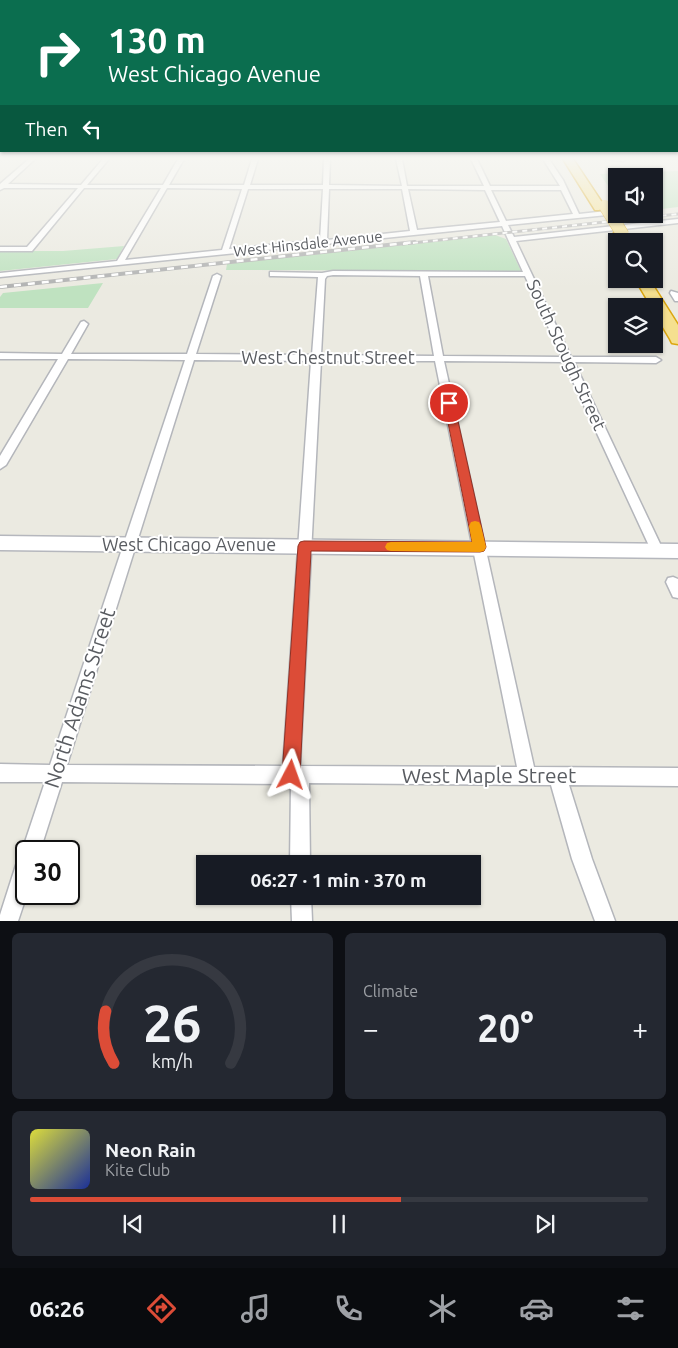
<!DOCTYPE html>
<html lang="en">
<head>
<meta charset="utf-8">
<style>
	body { margin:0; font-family:Ubuntu,sans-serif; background:#242831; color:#f1f3f6; height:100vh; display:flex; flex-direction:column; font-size:19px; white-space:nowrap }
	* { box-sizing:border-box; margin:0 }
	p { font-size:16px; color:#9ea1a6 }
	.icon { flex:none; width:28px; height:28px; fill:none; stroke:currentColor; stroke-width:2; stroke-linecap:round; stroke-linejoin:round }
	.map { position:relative; height:921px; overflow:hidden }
	.details { display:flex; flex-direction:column; gap:12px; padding:12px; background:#0d0f14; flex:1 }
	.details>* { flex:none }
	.hud { position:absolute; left:0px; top:0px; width:679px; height:152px; box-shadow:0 1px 4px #0004; background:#0b6e4f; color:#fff; overflow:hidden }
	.buttons { position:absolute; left:608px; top:168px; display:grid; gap:10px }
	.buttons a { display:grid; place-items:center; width:55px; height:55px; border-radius:0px; background:#171b24; box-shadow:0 1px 4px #0004; font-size:25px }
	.speed { position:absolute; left:15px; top:840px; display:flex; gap:10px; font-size:25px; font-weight:700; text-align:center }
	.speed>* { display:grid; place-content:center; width:65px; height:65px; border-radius:50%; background:#171b24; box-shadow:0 1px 4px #0004; line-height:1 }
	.speed .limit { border:2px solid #111; border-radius:8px; background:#fff; color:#111 }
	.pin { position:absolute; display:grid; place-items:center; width:42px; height:42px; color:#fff; margin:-21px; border:2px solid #fff; border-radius:50%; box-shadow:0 1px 5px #0007 }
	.me { position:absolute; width:55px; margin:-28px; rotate:4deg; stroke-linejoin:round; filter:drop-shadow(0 0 4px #0008) }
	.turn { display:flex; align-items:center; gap:18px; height:105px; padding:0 25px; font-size:22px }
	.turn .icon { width:65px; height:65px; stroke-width:2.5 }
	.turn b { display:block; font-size:35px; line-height:42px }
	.then { display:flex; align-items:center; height:48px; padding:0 25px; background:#0003; gap:10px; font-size:19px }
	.big { font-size:38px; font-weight:600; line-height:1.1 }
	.details .card { flex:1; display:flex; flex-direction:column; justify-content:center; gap:8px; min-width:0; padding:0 18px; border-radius:8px; background:#242831 }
	.details .dial { align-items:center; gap:0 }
	.dial svg { height:130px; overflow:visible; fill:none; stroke:#363941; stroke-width:7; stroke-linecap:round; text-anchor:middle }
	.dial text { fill:#f1f3f6; stroke:none }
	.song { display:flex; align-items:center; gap:15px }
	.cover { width:60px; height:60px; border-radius:8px; background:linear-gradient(135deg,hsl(60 70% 55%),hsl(230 70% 35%)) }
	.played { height:5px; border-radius:2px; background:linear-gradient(90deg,#dc4c37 60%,#363941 60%) }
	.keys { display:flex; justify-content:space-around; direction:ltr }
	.heat { display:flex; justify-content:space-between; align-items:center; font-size:28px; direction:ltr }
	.details .tiles { flex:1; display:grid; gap:12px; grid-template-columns:1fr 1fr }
	.card:last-child { grid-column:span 2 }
	.trip { position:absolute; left:196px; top:855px; width:285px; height:50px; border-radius:0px; background:#171b24; box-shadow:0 1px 4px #0004; font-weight:600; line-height:50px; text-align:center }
	.menu { display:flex; height:80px; justify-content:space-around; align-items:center; background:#090b0e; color:#9ea1a6 }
	.menu .icon { width:35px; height:35px }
	.menu .current { color:#dc4c37 }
	.menu b { font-size:22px; color:#f1f3f6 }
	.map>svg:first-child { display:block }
</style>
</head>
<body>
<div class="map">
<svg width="678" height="921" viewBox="0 0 678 921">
	<rect width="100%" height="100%" fill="#ebeae1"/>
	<path fill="#bfe2c0" d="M678,171V207L654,210V176H616V198L600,174Z
		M495,235L506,239L521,271L226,270L227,264Z
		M124,246L117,259L0,271V251H63Z
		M103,283L88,308H0V297L3,293Z"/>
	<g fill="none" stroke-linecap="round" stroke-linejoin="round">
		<defs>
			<path id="minor" d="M29,159H35L8,184L81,185L103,159H109L87,185H163L178,159H184L169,185H244L252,159H258L250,185H323L324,159H330L329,185L402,186L396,159H402L407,186H484L471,159H477L490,186H560L543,159H549L563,180L579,214L616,210L617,214L508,225L514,237L678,219V223L516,241L571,357H656L661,360L656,363L574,362L663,550L662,553L657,555L652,553L651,550L564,362L444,361L534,767L678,768V786L569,785L592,859L615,921H595L572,859L551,785L309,783L310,864H290L291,784L62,782L40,851H26L27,894L18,921H0V915L16,865L19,858L24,856L22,851L45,782H0V764L50,765L185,360L68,359L6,465L0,469V456L58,359H0V353L62,354L81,322L84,321L88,324L71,354H187L213,276L217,274L221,276L196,354L312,355L318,277L273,276H270V272L322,273L333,271L523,272L502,226L0,277V273L117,261L161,188H84L32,251H0V247H27L78,188H4L0,190V184ZM167,188L242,189L222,250L125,260ZM248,189H323L320,240L229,249ZM329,189H402L410,231L327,240ZM408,189L485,190L500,222L417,230ZM491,190H561L573,214L506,221ZM333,275L420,276L434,356L321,355L325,279L327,276ZM428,276H525L562,357L443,356ZM194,360L311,361L283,766L67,765ZM321,361H435L517,767L300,766Z
				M604,159H626L623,161Z
				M671,291L678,293V301H675L670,293Z
				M673,577L678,579V598L673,597L666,582L668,578Z
				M291,896H311L312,921H292Z"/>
			<path id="secondary" d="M0,536L678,544V558L0,550Z"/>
			<path id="motorway" d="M563,159H573L605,207L603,210H595Z
				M616,232L621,233L625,241H616V244H614L610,236Z
				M635,279H649L678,325V344L672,343L670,339L654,312V306H651Z"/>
		</defs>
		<use href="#minor" stroke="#b4b6bb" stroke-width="3"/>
		<use href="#secondary" stroke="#b5b7bd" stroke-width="3"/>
		<use href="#motorway" stroke="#dca710" stroke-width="3"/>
		<use href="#minor" fill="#fff" fill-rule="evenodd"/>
		<use href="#secondary" fill="#fff" fill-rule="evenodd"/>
		<use href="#motorway" fill="#f5e08f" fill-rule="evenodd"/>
		<defs>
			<path id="rail-far1" d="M403,244L678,214"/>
			<path id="rail" d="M0,287L415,242"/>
		</defs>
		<use href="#rail-far1" stroke="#b2b3b3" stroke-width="3"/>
		<use href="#rail" stroke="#b2b3b3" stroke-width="4"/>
		<use href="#rail-far1" stroke="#fff" stroke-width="2" stroke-dasharray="5" stroke-linecap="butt"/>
		<use href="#rail" stroke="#fff" stroke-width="2.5" stroke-dasharray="7" stroke-linecap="butt"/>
		<defs>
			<path id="motorway-bridge" d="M605,206L623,235"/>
		</defs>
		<use href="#motorway-bridge" stroke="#dca710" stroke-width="13" stroke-linecap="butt"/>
		<use href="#motorway-bridge" stroke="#f5e08f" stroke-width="12"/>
	</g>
	<linearGradient id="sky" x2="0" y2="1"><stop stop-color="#8dbfee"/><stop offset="0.55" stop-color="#f6f6f2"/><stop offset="1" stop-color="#f6f6f2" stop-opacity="0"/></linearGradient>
	<rect width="678" height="288" fill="url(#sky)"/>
	<path fill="#dc4c37" stroke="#8f3124" d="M449,400L454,403L486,547L484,551L480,552L311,551L300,775L297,782L291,784L285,782L282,775L298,546L300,542L304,541L472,542L444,403Z"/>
	<path fill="#f59e0b" d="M475,521L479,522L481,526L486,547L484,551L480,552L391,551L387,550L385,547L387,543L391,542H472L469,526L471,522Z"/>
	<g text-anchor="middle" stroke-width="4" stroke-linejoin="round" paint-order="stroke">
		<g font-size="15" fill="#595c61" stroke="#fff">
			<text transform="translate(308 244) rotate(-6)" y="5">West Hinsdale Avenue</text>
		</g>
		<g font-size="18" fill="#595c61" stroke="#fff">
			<text transform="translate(566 355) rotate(65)" y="6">South Stough Street</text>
			<text x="328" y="364">West Chestnut Street</text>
			<text x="189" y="551">West Chicago Avenue</text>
		</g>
		<g font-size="21" fill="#595c61" stroke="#fff">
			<text transform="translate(80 698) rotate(-72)" y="7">North Adams Street</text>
			<text x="489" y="783">West Maple Street</text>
		</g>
	</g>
</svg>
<div class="buttons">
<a><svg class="icon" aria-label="sound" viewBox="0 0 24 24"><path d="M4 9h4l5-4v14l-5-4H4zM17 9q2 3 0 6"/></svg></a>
<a><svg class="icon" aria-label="search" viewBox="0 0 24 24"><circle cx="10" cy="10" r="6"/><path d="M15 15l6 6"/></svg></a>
<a><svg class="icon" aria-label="layers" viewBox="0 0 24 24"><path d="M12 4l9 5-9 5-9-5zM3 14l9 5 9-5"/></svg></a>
</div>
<div class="speed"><div class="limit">30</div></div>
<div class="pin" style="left:449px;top:403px;background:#d93025"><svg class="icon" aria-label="arrive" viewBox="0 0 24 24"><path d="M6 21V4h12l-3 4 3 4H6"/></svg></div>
<svg class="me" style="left:291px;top:775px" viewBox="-20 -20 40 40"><path d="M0-17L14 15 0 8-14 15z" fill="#dc4c37" stroke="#fff" stroke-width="4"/></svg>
<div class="trip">06:27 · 1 min · 370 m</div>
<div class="hud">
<div class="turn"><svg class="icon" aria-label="right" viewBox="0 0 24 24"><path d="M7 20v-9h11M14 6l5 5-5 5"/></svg><div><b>130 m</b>West Chicago Avenue</div></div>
<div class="then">Then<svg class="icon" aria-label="left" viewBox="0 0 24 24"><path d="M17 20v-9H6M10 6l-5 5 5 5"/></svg></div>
</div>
</div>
<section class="details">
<div class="tiles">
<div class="card dial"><svg viewBox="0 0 100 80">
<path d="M14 69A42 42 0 1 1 86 69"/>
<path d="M14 69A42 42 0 0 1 9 37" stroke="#dc4c37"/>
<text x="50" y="56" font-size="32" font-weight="700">26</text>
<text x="50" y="72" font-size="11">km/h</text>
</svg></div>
<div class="card"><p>Climate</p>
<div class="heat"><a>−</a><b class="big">20°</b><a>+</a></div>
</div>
<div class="card">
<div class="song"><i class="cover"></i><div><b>Neon Rain</b><p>Kite Club</p></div></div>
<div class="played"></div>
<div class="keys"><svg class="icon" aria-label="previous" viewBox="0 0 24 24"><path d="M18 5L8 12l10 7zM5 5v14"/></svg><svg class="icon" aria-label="pause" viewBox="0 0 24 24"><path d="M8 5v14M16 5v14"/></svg><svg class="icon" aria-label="next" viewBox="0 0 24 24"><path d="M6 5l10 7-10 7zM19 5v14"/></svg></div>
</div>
</div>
</section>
<nav class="menu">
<b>06:26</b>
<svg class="icon current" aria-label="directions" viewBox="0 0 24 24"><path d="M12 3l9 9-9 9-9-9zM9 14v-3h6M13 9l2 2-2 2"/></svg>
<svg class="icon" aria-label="music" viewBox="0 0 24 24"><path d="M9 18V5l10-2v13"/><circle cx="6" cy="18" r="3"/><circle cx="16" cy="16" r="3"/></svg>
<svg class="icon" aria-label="phone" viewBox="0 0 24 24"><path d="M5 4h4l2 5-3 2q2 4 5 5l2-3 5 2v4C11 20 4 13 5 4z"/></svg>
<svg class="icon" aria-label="climate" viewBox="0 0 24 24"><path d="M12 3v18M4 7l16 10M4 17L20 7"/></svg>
<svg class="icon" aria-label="car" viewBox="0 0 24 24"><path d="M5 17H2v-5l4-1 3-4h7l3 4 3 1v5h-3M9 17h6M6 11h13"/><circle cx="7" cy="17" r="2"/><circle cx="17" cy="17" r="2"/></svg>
<svg class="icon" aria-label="filters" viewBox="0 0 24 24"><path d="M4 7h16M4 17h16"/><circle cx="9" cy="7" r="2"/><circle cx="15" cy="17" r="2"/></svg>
</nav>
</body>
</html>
